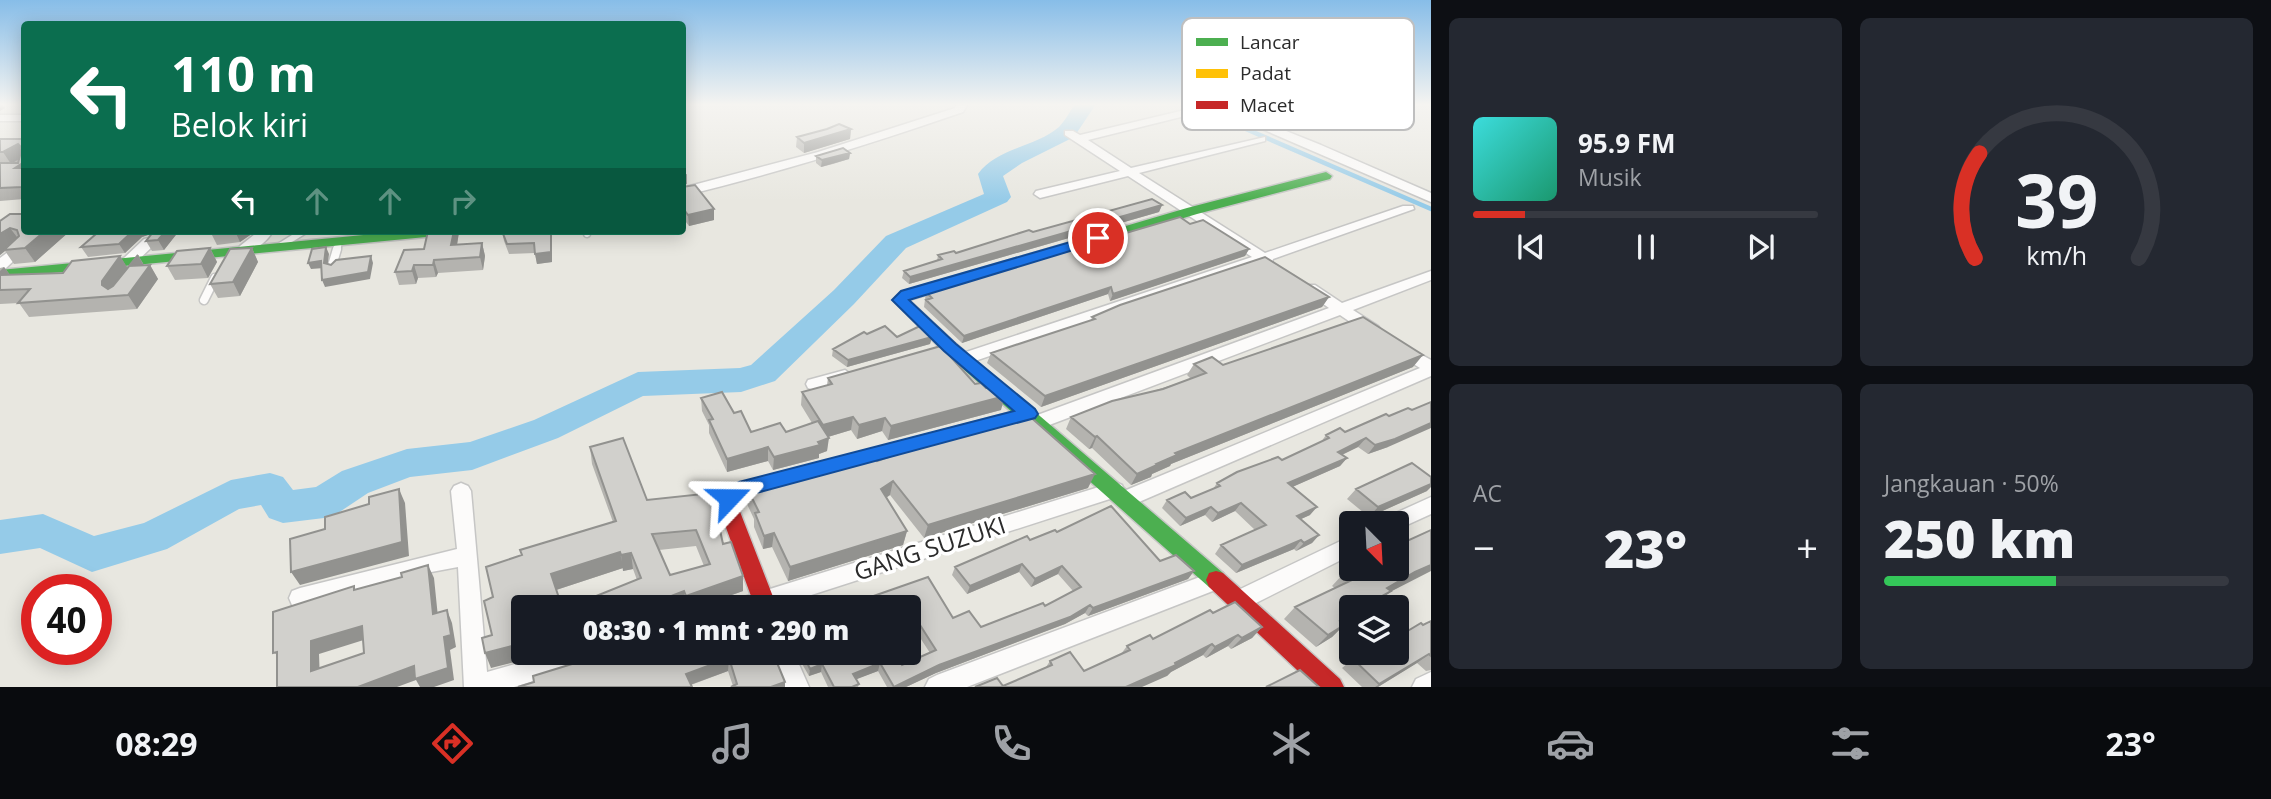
<!DOCTYPE html>
<html lang="id">
<head>
<meta charset="utf-8">
<style>
	body { margin:0; font-family:"Open Sans",sans-serif; background:#242831; color:#f1f3f6; height:100vh; display:flex; flex-direction:column; font-size:26px; white-space:nowrap }
	* { box-sizing:border-box; margin:0 }
	p { font-size:23px; color:#9ea1a6 }
	.icon { flex:none; width:38px; height:38px; fill:none; stroke:currentColor; stroke-width:2; stroke-linecap:round; stroke-linejoin:round }
	.map { position:relative; flex:1; overflow:hidden }
	.sheet { display:flex; flex-direction:column; gap:18px; padding:18px; background:#0d0f14; width:840px }
	.sheet>* { flex:none }
	.guide { position:absolute; left:21px; top:21px; width:665px; height:214px; border-radius:7px; box-shadow:0 4px 18px #0003; background:#0b6e4f; color:#fff; overflow:hidden }
	.needle { width:46px; rotate:156deg }
	.buttons { position:absolute; left:1339px; top:511px; display:grid; gap:14px }
	.buttons a { display:grid; place-items:center; width:70px; height:70px; border-radius:7px; background:#171b24; box-shadow:0 4px 18px #0003; font-size:35px }
	.speed { position:absolute; left:21px; top:574px; display:flex; gap:14px; font-size:35px; font-weight:700; text-align:center }
	.speed>* { display:grid; place-content:center; width:91px; height:91px; border-radius:50%; background:#171b24; box-shadow:0 4px 18px #0003; line-height:1 }
	.speed .limit { border:10px solid #d22; background:#fff; color:#111 }
	.pin { position:absolute; display:grid; place-items:center; width:60px; height:60px; color:#fff; margin:-30px; border:4px solid #fff; border-radius:50%; box-shadow:0 2px 7px #0007 }
	.me { position:absolute; width:77px; margin:-38px; rotate:67deg; stroke-linejoin:round; filter:drop-shadow(0 0 5px #0008) }
	.turn { display:flex; align-items:center; gap:24px; height:147px; padding:0 35px; font-size:32px }
	.turn .icon { width:91px; height:91px; stroke-width:2.5 }
	.turn b { display:block; font-size:49px; line-height:60px }
	.lanes { display:flex; align-items:center; height:66px; padding:0 35px; background:#0003; justify-content:center; gap:35px; direction:ltr }
	.lanes .off { opacity:.35 }
	.big { font-size:52px; font-weight:800; line-height:1.1 }
	.sheet .card { flex:1; display:flex; flex-direction:column; justify-content:center; gap:10px; min-width:0; padding:0 24px; border-radius:10px; background:#242831 }
	.sheet .dial { align-items:center; gap:0 }
	.dial svg { height:182px; overflow:visible; fill:none; stroke:#363941; stroke-width:7; stroke-linecap:round; text-anchor:middle }
	.dial text { fill:#f1f3f6; stroke:none }
	.song { display:flex; align-items:center; gap:21px }
	.cover { width:84px; height:84px; border-radius:10px; background:linear-gradient(135deg,hsl(180 70% 55%),hsl(160 70% 35%)) }
	.played { height:7px; border-radius:4px; background:linear-gradient(90deg,#d93025 15%,#363941 15%) }
	.keys { display:flex; justify-content:space-around; direction:ltr }
	.heat { display:flex; justify-content:space-between; align-items:center; font-size:38px; direction:ltr }
	.charge { height:10px; border-radius:5px; background:linear-gradient(90deg,#34c759 50%,#363941 0) }
	.sheet .tiles { flex:1; display:grid; gap:18px; grid-template-columns:repeat(2,1fr) }
	.trip { position:absolute; left:511px; top:595px; width:410px; height:70px; border-radius:7px; background:#171b24; box-shadow:0 4px 18px #0003; font-weight:800; line-height:70px; text-align:center }
	.menu { display:flex; height:112px; justify-content:space-around; align-items:center; background:#090b0e; color:#9ea1a6 }
	.menu .icon { width:49px; height:49px }
	.menu .current { color:#d93025 }
	.menu b { font-size:32px; color:#f1f3f6 }
	main { display:flex; flex:1; min-height:0 }
	.map>svg:first-child { display:block }
</style>
</head>
<body>
<main>
<div class="map">
<svg width="1431" height="687" viewBox="0 0 1431 687">
	<rect width="100%" height="100%" fill="#e8e7e0"/>
	<g fill="none" stroke-linecap="round" stroke-linejoin="round">
		<path stroke="#95cbe8" stroke-width="4.5" d="M1188,104L1431,209"/>
		<path fill="#95cbe8" fill-rule="evenodd" d="M1075,104H1096L1074,137L1022,163L1003,176L1011,197L1007,202L906,248L854,304L775,381L741,392L643,396L558,438L472,470L410,477L368,493L338,513L324,518L283,523L269,518L261,505L239,509L167,549L92,572L40,548L0,554V520L43,514L94,536L144,523L231,480L270,473L283,477L293,490L316,487L342,471L407,449L470,442L534,420L638,372L740,368L751,365L834,290L886,236L984,194L978,174C996,148 1036,147 1059,127C1065,121 1070,111 1075,104Z"/>
		<defs>
			<path id="lane-far1" d="M586,231L587,234
				M280,246L304,231
				M337,251L339,242"/>
			<path id="lane" d="M332,266L337,249
				M204,300L215,278"/>
			<path id="street" d="M957,104H968L963,112C870,144 778,173 682,196V188L818,152L955,108Z
				M1204,104H1219L1321,145L1431,193V202Z
				M1193,108L1198,111L1197,113L1088,140L1131,168L1265,137V141L1139,173L1265,253L1403,206H1413L1414,209L1273,259L1272,263H1262L969,363H957L955,359L957,355L1252,257L1128,176L1040,198L1034,194L1036,191L1120,171L1065,135V131H1073L1080,135Z
				M0,115H24V121H0Z
				M259,231H273C267,242 252,254 240,252L238,249L240,246Z
				M149,238L156,242L154,245L132,266H122L120,263L122,260L144,239Z
				M19,244L24,245L26,248L24,251L5,269L0,270V258Z
				M1431,271V280L1353,310L1378,326L1381,330L1378,334H1368L1340,315L1044,427H1032L1029,422L1032,417L1329,308L1305,291L1303,288L1305,285H1315L1342,303Z
				M1400,343L1431,360V376L1132,505L1125,507L1118,505L1116,497L774,607H733L736,600L744,597L1115,482L1122,485L1124,491L1420,368L1394,352L1392,348L1394,344Z
				M845,370L853,376L851,380L814,390L808,388L806,384L808,380Z
				M461,483L468,486L471,491L487,672L554,653H602L599,661L514,687H464L458,567L426,573L300,608L292,605L289,598L292,591L300,588L457,549L451,491L454,486Z
				M1431,497V514L1396,530V523H1384L1387,517Z
				M1351,536V555L1246,608L1238,611L1230,608L1227,601L1230,594Z
				M1216,571L1223,573L1226,580L1223,587L967,687H925L929,679L937,675Z
				M772,653H794L809,687H785Z
				M1431,672V687H1412L1416,679Z"/>
			<path id="fast" d="M1326,172L1332,176L1330,179L1197,214L909,300L956,344L1223,573L1226,580L1223,587L1216,589L1209,587L944,352L893,300L901,292L1187,208Z
				M405,231H454L447,235L0,278V270Z"/>
			<path id="slow" d="M1019,410L1025,411L1028,416L1025,421L918,451L912,449L909,444L912,439L918,437Z"/>
			<path id="jam" d="M918,437L924,439L927,444L924,449L739,500L737,504L777,607H755L717,503L726,489Z
				M1216,571L1223,573L1340,679L1344,687H1315L1209,587L1206,580L1209,573Z"/>
		</defs>
		<use href="#lane-far1" stroke="#c6c6c5" stroke-width="9"/>
		<use href="#lane" stroke="#c6c6c5" stroke-width="11"/>
		<use href="#street" stroke="#c6c6c5" stroke-width="3"/>
		<use href="#fast" stroke="#c6c6c5" stroke-width="3"/>
		<use href="#slow" stroke="#c6c6c5" stroke-width="3"/>
		<use href="#jam" stroke="#c6c6c5" stroke-width="3"/>
		<use href="#lane-far1" stroke="#fcfbfa" stroke-width="6"/>
		<use href="#lane" stroke="#fcfbfa" stroke-width="8"/>
		<use href="#street" fill="#fcfbfa" fill-rule="evenodd"/>
		<use href="#fast" fill="#4caf50" fill-rule="evenodd"/>
		<use href="#slow" fill="#ffc107" fill-rule="evenodd"/>
		<use href="#jam" fill="#c62828" fill-rule="evenodd"/>
	</g>
	<path fill="#b4b3af" fill-rule="evenodd" d="M851,129L850,139L804,153L796,147L797,137Z
		M0,139H24V199L0,201Z
		M850,153L849,159L833,164L821,167L816,163V156Z
		M682,187L714,220L689,226L682,217Z
		M1162,205L1159,212L909,284L902,278L904,271L937,261L938,255L956,253L1033,232Z
		M0,221L24,231H70L35,262L14,264L5,251L0,255Z
		M1190,224L1249,249L1245,256L1110,301L1108,294L962,343L924,307L926,292Z
		M121,231H179L164,250L152,251L146,241L150,236L148,235L142,237L125,253L88,257L81,247L118,234Z
		M212,231H256L240,242L217,245L211,233Z
		M502,231H551L552,262L537,264L535,253L509,254L504,241Z
		M459,232L457,245L482,243L485,256L483,270L438,273L436,277L418,278L416,284L399,285L395,272L424,249Z
		M210,248L217,262L208,278L175,280L167,266Z
		M252,248L258,262L240,296L218,298L210,284Z
		M138,255L144,265H150L158,279L137,309L29,317L19,303L0,304V268L4,267L10,275L63,273L120,256L127,268Z
		M1329,297L1322,307L1041,407L987,363L991,353L1091,321L1092,317Z
		M867,334L897,337H932L930,344L847,367L832,356L833,349Z
		M1194,364L1223,365L1413,367L1171,464L1170,466L1152,474L1151,477L1131,485L1092,448L1089,449L1066,429L1071,417L1191,379L1187,375Z
		M828,378L975,384L1001,410L888,440L882,431L857,439L851,430L828,437L827,451L819,454V458L773,470L768,461L727,472L709,433V425L702,411L701,398L734,413L751,432H786L812,423L801,405L802,392L827,385Z
		M1386,414L1388,447L1368,454L1358,447L1342,455L1347,458L1340,466L1292,487L1310,515L1301,519L1319,535L1312,543L1296,551L1294,549L1236,573L1215,554L1221,545L1255,530L1235,511L1212,522L1205,515L1180,526L1162,508L1167,500L1191,498L1213,489L1217,483L1282,460L1321,442L1326,435L1345,432Z
		M590,447L647,500L723,544L743,576V591L698,607H569L637,580L633,569L623,571V568L556,590L491,668L493,597L522,555L613,522L592,464ZM696,546L704,566L670,575L659,550Z
		M907,447L1088,488L924,538L890,495L886,498L907,531L903,545L788,581L772,547L763,549L754,527V519L747,504L748,490L877,461L906,451Z
		M1356,489L1427,491L1369,517L1347,499Z
		M1057,532L1194,571L1188,579L1088,616L1085,613L1065,624L936,673L906,687H887L878,671L856,679L859,684L858,687H828L821,672L809,676L801,662L803,654L902,665L930,653L917,633L908,637V607L953,618L981,627L1045,606L1073,591L1058,574L1031,587L1019,572L967,594L952,575L955,567L1030,540Z
		M1344,573L1402,585L1390,592L1377,603L1370,607H1351L1344,625L1332,637L1316,647L1284,619L1295,607L1335,588L1332,586Z
		M1213,613L1262,627L1252,638L1231,649L1228,646L1206,658L1203,655L1171,672L1167,676L1003,686L1046,667L1050,661L1084,671L1121,654L1127,646L1153,639Z
		M1431,621V670L1426,671L1417,663L1378,687H1362L1342,668L1353,659Z
		M773,653L785,682L733,686L728,671L691,685L534,682L572,664Z"/>
	<path fill="#92928f" d="M0,104H2L5,108L0,111Z
		M851,129L850,139L804,153V143Z
		M18,144L24,154V156L11,164L3,152Z
		M850,153L849,159L821,167L822,160Z
		M24,162V179L15,168Z
		M687,174V184L682,186V175Z
		M1162,205L1159,212L909,284L910,277Z
		M714,209V220L689,226L688,215Z
		M10,228L20,241L4,250L5,251L0,255V234Z
		M45,231H70L35,262L25,248Z
		M133,231H146L148,235L142,237L125,253L119,244Z
		M166,231H179L164,250L158,240Z
		M235,231H256L240,242Z
		M454,231L459,232L455,257L451,245Z
		M551,231L552,236V262L537,264L535,254Z
		M482,243L485,256L483,270L480,257Z
		M326,247L329,254L327,270L324,263Z
		M210,248L217,262L208,278L201,264Z
		M252,248L258,262L240,296L233,282Z
		M1249,249L1245,256L1110,301L1113,294Z
		M138,255L146,269L130,266Z
		M120,256L129,270L109,296L102,285V281Z
		M371,256L373,263L370,279L325,287L322,280Z
		M434,260L438,273L436,277L433,265Z
		M321,261L324,268L311,269L308,263Z
		M150,265L158,279L137,309L128,295Z
		M414,265L418,278L416,284L412,271Z
		M4,267L15,281L0,280V271Z
		M1111,287L1108,294L962,343L964,336Z
		M1329,297L1322,307L1041,407L1045,396Z
		M932,337L930,344L847,367L848,360Z
		M1423,355L1413,367L1171,464L1170,466L1152,474L1151,477L1131,485L1137,474L1175,453Z
		M1005,396L1001,410L888,440L891,426Z
		M853,417L851,430L821,439L823,425Z
		M885,418L882,431L857,439L859,425Z
		M1431,423V428L1388,447L1368,454L1375,445Z
		M1097,436L1092,448L1089,449L1095,437Z
		M829,438L827,451L819,454V458L773,470L774,457Z
		M1366,438L1358,447L1331,460L1338,452Z
		M768,447V461L727,472V459Z
		M1347,458L1340,466L1281,492L1288,483Z
		M1095,474L1088,488L924,538L928,525Z
		M893,481L890,495L878,503L881,489Z
		M1431,484V487L1427,491L1369,517L1378,507Z
		M399,489L405,503L409,556L300,585L291,572Z
		M1241,503L1235,511L1212,522L1218,513Z
		M1211,507L1205,515L1180,526L1186,518Z
		M1317,507L1310,515L1290,524L1297,516Z
		M907,531L903,545L788,581L790,567Z
		M774,533L772,547L763,549L764,536Z
		M1319,535L1312,543L1296,551L1304,543Z
		M1301,540L1294,549L1236,573L1242,565Z
		M620,552L623,568L556,590L551,574Z
		M631,553L633,569L623,571L621,555Z
		M1022,564L1019,572L967,594L970,586Z
		M428,565L434,578L439,627L433,614Z
		M1431,565V571L1390,592L1377,603L1370,607H1362L1387,588L1415,572Z
		M1062,566L1058,574L1031,587L1035,579Z
		M1194,571L1188,579L1088,616L1093,608Z
		M743,576V591L698,607H686V596Z
		M684,591L685,606L683,607H643Z
		M1090,605L1085,613L1065,624L936,673L906,687H894L939,665Z
		M447,610L452,623L456,647L450,650L454,680L434,687H420L416,680L397,687H358L444,637Z
		M1351,615V621L1327,633L1340,621Z
		M920,625L917,633L908,637V630Z
		M1344,625L1332,637L1316,647L1328,635Z
		M362,626L370,638L319,654L320,683L311,671V641Z
		M1262,627L1252,638L1231,649L1242,638Z
		M1238,635L1228,646L1206,658L1215,647Z
		M523,643V653H550L491,668L485,653Z
		M1212,644L1203,655L1171,672L1167,676L1142,687H1126Z
		M1429,654L1417,663L1378,687H1375Z
		M729,658L728,671L687,686L686,674Z
		M880,663L878,671L852,681L853,674Z
		M822,664L821,672L809,676L810,669Z
		M785,682V687H771Z"/>
	<path fill="#d1d0cc" stroke="#92928f" stroke-width="2" fill-rule="evenodd" d="M839,124L851,129L804,143L797,137L827,129Z
		M0,139H24V162L15,168H24V185L22,187L0,188V163H18L22,148L18,144L3,152H0Z
		M843,148L850,153L822,160L816,156Z
		M695,185L714,209L688,215L682,207V187Z
		M1152,199L1162,205L910,277L904,271L942,259L938,255L954,251L956,253L1029,230L1033,232Z
		M10,214H24V231H45L25,248L4,250L19,236L17,230L10,228L0,234V221Z
		M1180,217L1190,224L1203,220L1249,249L1113,294L1111,287L964,336L926,300L932,298L926,292Z
		M121,231H133L119,244L81,247L96,234H118Z
		M152,231H166L158,240L146,241L153,232Z
		M428,231H454L451,245L482,243L480,257L434,260L433,265H414L412,271L395,272L404,250L424,249Z
		M502,231H551V252L535,254L534,243L507,244Z
		M326,247L324,263L331,265L336,260L371,256L368,272L322,280L321,261L308,263L312,249Z
		M210,248L201,264L167,266L177,251Z
		M252,248L233,282L210,284L230,249Z
		M138,255L130,266L150,265L128,295L18,303L30,289L0,290V275L63,273L72,261L120,256L102,281V285L108,289L113,286Z
		M1265,257L1329,297L1045,396L991,353L1095,319L1092,317L1120,305Z
		M1363,317L1423,355L1175,453L1177,455L1156,464L1157,465L1137,474L1097,436L1095,437L1071,417L1112,401L1163,389L1206,373L1194,364L1212,357L1223,365Z
		M885,326L897,337L920,326L932,337L848,360L833,349L864,332L867,334Z
		M941,346L975,384L981,383L986,388L994,385L1005,396L891,426L885,418L859,425L853,417L823,425L802,392L832,384L828,378Z
		M722,392L734,413L741,411L751,432L780,423L786,432L818,421L829,438L818,442L820,445L774,457L768,447L727,459L709,420L713,419L701,398Z
		M1431,402V423L1395,439L1375,445L1366,438L1338,452L1347,458L1288,483L1317,507L1297,516L1319,535L1304,543L1301,540L1242,565L1221,545L1266,525L1241,503L1218,513L1211,507L1186,518L1167,500L1185,492L1191,498L1220,486L1217,483L1237,472L1278,457L1282,460L1329,438L1326,435L1340,428L1345,432L1386,414L1389,416L1408,408L1412,410Z
		M1027,414L1095,474L928,525L893,481L881,489L907,531L790,567L774,533L764,536L755,513L759,512L748,490L836,466L839,470L874,458L877,461L909,450L907,447Z
		M623,438L647,500L712,493L723,544L731,542L743,576L686,596L684,591L643,607H569L641,578L631,553L621,555L620,552L551,574L562,607H523V643L485,653L482,638L492,635L484,601L493,597L486,567L522,555L520,550L616,521L590,447ZM696,530L710,564L670,575L652,534Z
		M1412,463L1431,477V484L1378,507L1356,489Z
		M399,489L402,542L291,572L290,539L325,529V517L369,504V497Z
		M1111,506L1160,561L1176,555L1194,571L1093,608L1090,605L1070,617L939,665L894,687L880,663L853,674L859,684L852,687H834L822,664L810,669L803,654L806,653H895L902,665L936,650L920,625L908,630V607H842L928,577L953,618L969,611L981,627L1043,603L1045,606L1081,587L1062,566L1035,579L1022,564L970,586L955,567L1027,536L1030,540L1055,530L1057,532Z
		M1431,530V565L1415,572L1387,588L1391,591L1364,606L1365,607H1351V615L1340,621L1344,625L1328,635L1295,607L1352,580L1344,573L1351,569H1396V546Z
		M428,565L433,614L447,610L451,635L444,637L448,668L415,679L414,666L358,687H277V652L273,653V612L354,586V590L402,577L401,573ZM362,626L364,653L311,671V641Z
		M1235,602L1262,627L1242,638L1238,635L1215,647L1212,644L1175,663L1176,665L1126,687H975L997,678L1003,686L1052,665L1050,661L1070,652L1084,671L1130,650L1127,646L1150,635L1153,639L1210,610L1213,613Z
		M1431,621V656L1429,654L1379,684L1353,659L1363,653H1396V638L1421,623L1423,625Z
		M599,653H773L785,682L771,687H731L737,684L729,658L686,674L692,687H518L534,682L533,676L572,664L584,660L583,657Z
		M1300,670L1319,687H1266Z"/>
	<linearGradient id="sky" x2="0" y2="1"><stop stop-color="#87bde8"/><stop offset="0.52" stop-color="#f5f4f1"/><stop offset="1" stop-color="#f5f4f1" stop-opacity="0"/></linearGradient>
	<rect width="1431" height="201" fill="url(#sky)"/>
	<path fill="#1a73e8" stroke="#114b97" stroke-width="2" d="M1098,234L1103,235V241L909,300L956,344L1035,409L1038,414L1035,418L745,496L729,506L722,503L720,498L722,492L739,482L1014,411L944,351L892,300L901,291Z"/>
	<g text-anchor="middle" stroke-width="7" stroke-linejoin="round" paint-order="stroke">
		<g font-size="24" fill="#2b2b2b" stroke="#fff">
			<text transform="translate(930 549) rotate(-18)" y="8">GANG SUZUKI</text>
		</g>
	</g>
	<rect x="1182" y="18" width="232" height="112" rx="10" fill="#fff" stroke="#bfbfbf" stroke-width="2"/>
	<rect x="1196" y="38" width="32" height="8" fill="#4caf50"/>
	<rect x="1196" y="69" width="32" height="9" fill="#ffc107"/>
	<rect x="1196" y="101" width="32" height="8" fill="#c62828"/>
	<g font-size="19" fill="#2b2b2b">
		<text x="1240" y="49">Lancar</text>
		<text x="1240" y="80">Padat</text>
		<text x="1240" y="112">Macet</text>
	</g>
</svg>
<div class="buttons">
<a><svg class="needle" viewBox="-14 -14 28 28"><path d="M0-13l5 13h-10z" fill="#e53935"/><path d="M0 13l5-13h-10z" fill="#9ea1a6"/></svg></a>
<a><svg class="icon" aria-label="layers" viewBox="0 0 24 24"><path d="M12 4l9 5-9 5-9-5zM3 14l9 5 9-5"/></svg></a>
</div>
<div class="speed"><div class="limit">40</div></div>
<div class="pin" style="left:1098px;top:238px;background:#d93025"><svg class="icon" aria-label="arrive" viewBox="0 0 24 24"><path d="M6 21V4h12l-3 4 3 4H6"/></svg></div>
<svg class="me" style="left:729px;top:498px" viewBox="-20 -20 40 40"><path d="M0-17L14 15 0 8-14 15z" fill="#1a73e8" stroke="#fff" stroke-width="4"/></svg>
<div class="trip">08:30 · 1 mnt · 290 m</div>
<div class="guide">
<div class="turn"><svg class="icon" aria-label="left" viewBox="0 0 24 24"><path d="M17 20v-9H6M10 6l-5 5 5 5"/></svg><div><b>110 m</b>Belok kiri</div></div>
<div class="lanes"><svg class="icon" aria-label="left" viewBox="0 0 24 24"><path d="M17 20v-9H6M10 6l-5 5 5 5"/></svg><svg class="icon off" aria-label="ahead" viewBox="0 0 24 24"><path d="M12 20V5M6 11l6-6 6 6"/></svg><svg class="icon off" aria-label="ahead" viewBox="0 0 24 24"><path d="M12 20V5M6 11l6-6 6 6"/></svg><svg class="icon off" aria-label="right" viewBox="0 0 24 24"><path d="M7 20v-9h11M14 6l5 5-5 5"/></svg></div>
</div>
</div>
<section class="sheet">
<div class="tiles">
<div class="card">
<div class="song"><i class="cover"></i><div><b>95.9 FM</b><p>Musik</p></div></div>
<div class="played"></div>
<div class="keys"><svg class="icon" aria-label="previous" viewBox="0 0 24 24"><path d="M18 5L8 12l10 7zM5 5v14"/></svg><svg class="icon" aria-label="pause" viewBox="0 0 24 24"><path d="M8 5v14M16 5v14"/></svg><svg class="icon" aria-label="next" viewBox="0 0 24 24"><path d="M6 5l10 7-10 7zM19 5v14"/></svg></div>
</div>
<div class="card dial"><svg viewBox="0 0 100 80">
<path d="M14 69A42 42 0 1 1 86 69"/>
<path d="M14 69A42 42 0 0 1 16 23" stroke="#d93025"/>
<text x="50" y="56" font-size="32" font-weight="700">39</text>
<text x="50" y="72" font-size="11">km/h</text>
</svg></div>
<div class="card"><p>AC</p>
<div class="heat"><a>−</a><b class="big">23°</b><a>+</a></div>
</div>
<div class="card"><p>Jangkauan · 50%</p><b class="big">250 km</b><div class="charge"></div></div>
</div>
</section>
</main>
<nav class="menu">
<b>08:29</b>
<svg class="icon current" aria-label="directions" viewBox="0 0 24 24"><path d="M12 3l9 9-9 9-9-9zM9 14v-3h6M13 9l2 2-2 2"/></svg>
<svg class="icon" aria-label="music" viewBox="0 0 24 24"><path d="M9 18V5l10-2v13"/><circle cx="6" cy="18" r="3"/><circle cx="16" cy="16" r="3"/></svg>
<svg class="icon" aria-label="phone" viewBox="0 0 24 24"><path d="M5 4h4l2 5-3 2q2 4 5 5l2-3 5 2v4C11 20 4 13 5 4z"/></svg>
<svg class="icon" aria-label="climate" viewBox="0 0 24 24"><path d="M12 3v18M4 7l16 10M4 17L20 7"/></svg>
<svg class="icon" aria-label="car" viewBox="0 0 24 24"><path d="M5 17H2v-5l4-1 3-4h7l3 4 3 1v5h-3M9 17h6M6 11h13"/><circle cx="7" cy="17" r="2"/><circle cx="17" cy="17" r="2"/></svg>
<svg class="icon" aria-label="filters" viewBox="0 0 24 24"><path d="M4 7h16M4 17h16"/><circle cx="9" cy="7" r="2"/><circle cx="15" cy="17" r="2"/></svg>
<b>23°</b>
</nav>
</body>
</html>
